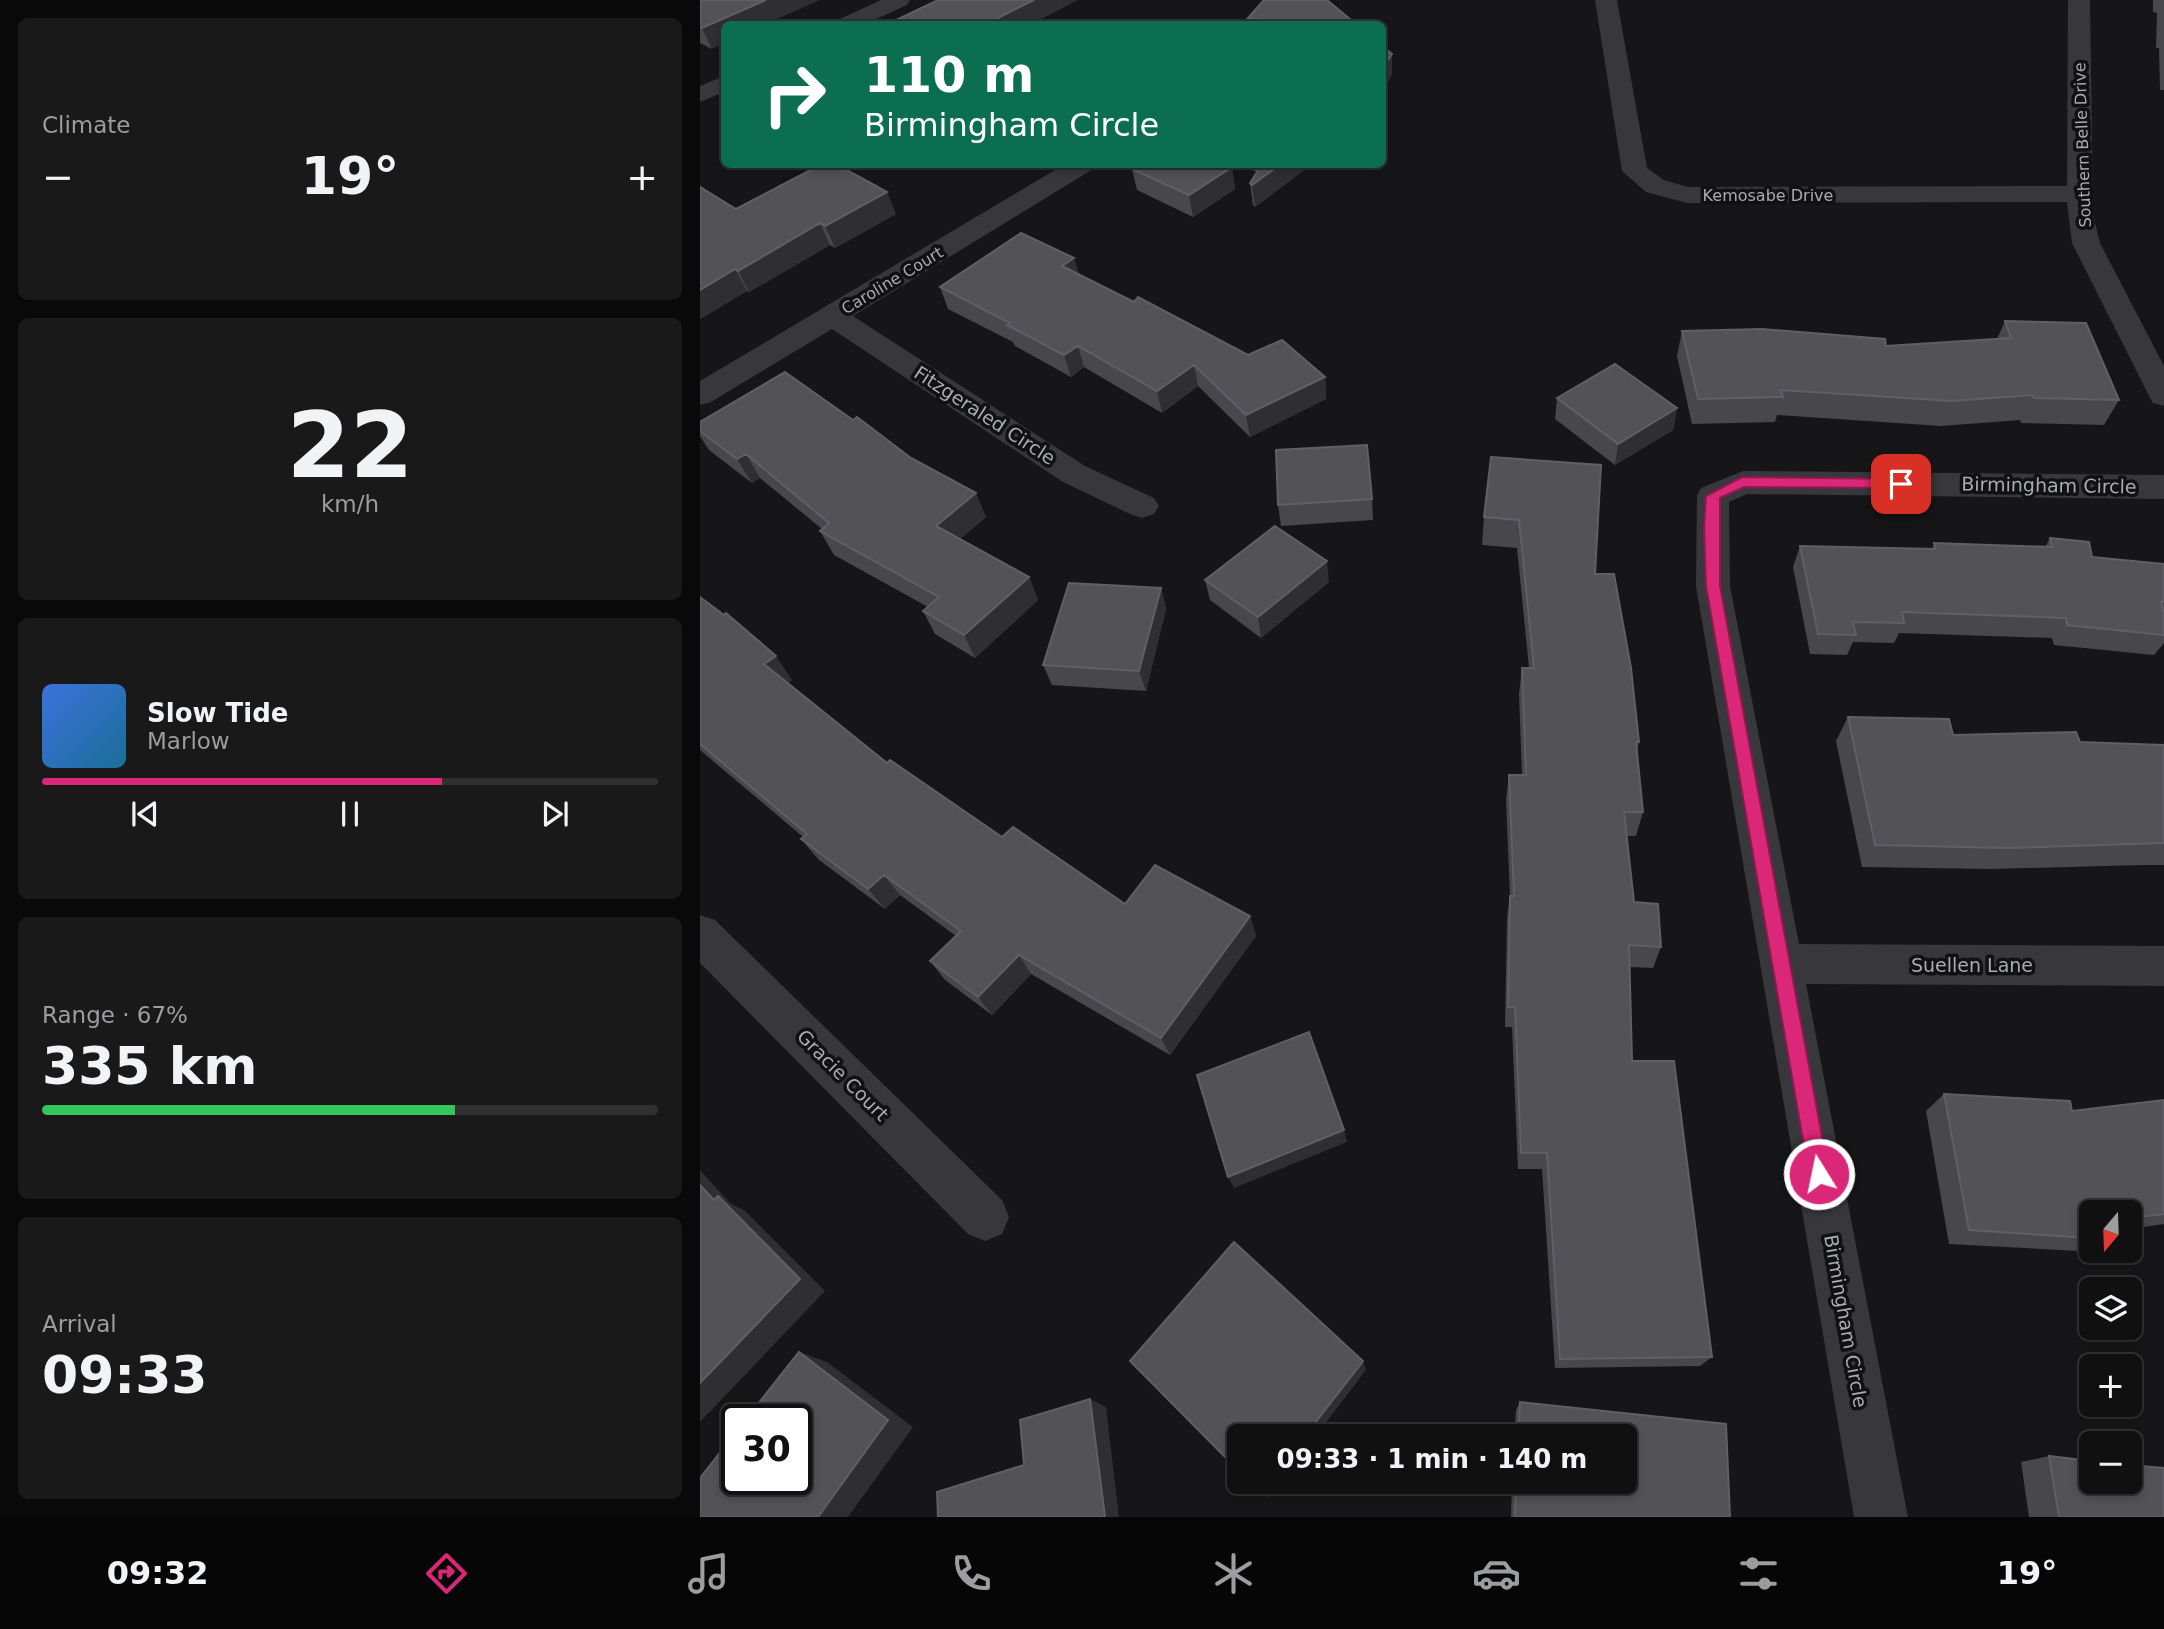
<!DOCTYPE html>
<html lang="en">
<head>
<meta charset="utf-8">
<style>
	body { margin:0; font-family:"DejaVu Sans",sans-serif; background:#19191a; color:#f1f3f6; height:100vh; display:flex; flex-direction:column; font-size:26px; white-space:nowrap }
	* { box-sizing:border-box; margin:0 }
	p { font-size:23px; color:#9c9d9f }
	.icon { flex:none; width:38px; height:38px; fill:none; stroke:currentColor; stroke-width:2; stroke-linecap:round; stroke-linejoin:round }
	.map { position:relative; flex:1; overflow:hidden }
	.panel { display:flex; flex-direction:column; gap:18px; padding:18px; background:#090909; width:700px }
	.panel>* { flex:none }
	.banner { position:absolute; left:21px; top:21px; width:665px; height:147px; border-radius:10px; box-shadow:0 4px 10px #0003,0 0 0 2px #303031; background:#0b6e4f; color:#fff; overflow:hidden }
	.needle { width:46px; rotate:199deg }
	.tools { position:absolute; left:1379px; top:1200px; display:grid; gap:14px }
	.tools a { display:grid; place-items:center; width:63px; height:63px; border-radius:10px; background:#101011; box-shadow:0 4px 10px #0003,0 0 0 2px #303031; font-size:35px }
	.speed { position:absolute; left:21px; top:1404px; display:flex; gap:14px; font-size:35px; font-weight:700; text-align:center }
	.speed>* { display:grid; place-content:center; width:91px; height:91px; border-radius:50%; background:#101011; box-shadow:0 4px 10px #0003,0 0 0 2px #303031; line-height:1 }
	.speed .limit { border:4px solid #111; border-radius:10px; background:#fff; color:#111 }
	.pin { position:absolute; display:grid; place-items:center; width:60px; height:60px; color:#fff; margin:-30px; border-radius:14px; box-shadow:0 4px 10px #0006 }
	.me { position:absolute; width:77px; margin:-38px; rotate:350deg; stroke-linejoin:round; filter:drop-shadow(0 0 5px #0008) }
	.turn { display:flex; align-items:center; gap:24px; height:147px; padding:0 28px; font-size:32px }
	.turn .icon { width:91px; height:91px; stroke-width:2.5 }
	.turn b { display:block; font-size:49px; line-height:60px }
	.big { font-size:52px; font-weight:700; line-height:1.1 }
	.panel .widget { flex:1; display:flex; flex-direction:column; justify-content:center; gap:10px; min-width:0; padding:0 24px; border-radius:10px; background:#19191a }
	.panel .dial { align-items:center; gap:0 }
	.dial b { font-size:91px; line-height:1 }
	.song { display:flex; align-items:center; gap:21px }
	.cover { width:84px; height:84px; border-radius:10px; background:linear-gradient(135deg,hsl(220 70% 55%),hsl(200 70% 35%)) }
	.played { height:7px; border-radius:4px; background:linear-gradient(90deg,#db2777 65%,#303031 65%) }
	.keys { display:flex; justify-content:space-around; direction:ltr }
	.heat { display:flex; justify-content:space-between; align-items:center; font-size:38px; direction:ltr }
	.charge { height:10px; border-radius:5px; background:linear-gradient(90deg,#34c759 67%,#303031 0) }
	.trip { position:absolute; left:527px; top:1424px; width:410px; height:70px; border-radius:10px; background:#101011; box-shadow:0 4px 10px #0003,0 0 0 2px #303031; font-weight:700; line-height:70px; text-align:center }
	.tab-bar { display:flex; height:112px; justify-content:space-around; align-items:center; background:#060607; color:#9c9d9f }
	.tab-bar .icon { width:49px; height:49px }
	.tab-bar .on { color:#db2777 }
	.tab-bar b { font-size:32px; color:#f1f3f6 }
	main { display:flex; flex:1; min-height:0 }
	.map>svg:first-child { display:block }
</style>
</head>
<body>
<main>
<section class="panel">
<div class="widget"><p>Climate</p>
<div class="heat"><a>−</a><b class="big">19°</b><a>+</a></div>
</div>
<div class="widget dial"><b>22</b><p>km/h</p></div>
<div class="widget">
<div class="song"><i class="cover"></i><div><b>Slow Tide</b><p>Marlow</p></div></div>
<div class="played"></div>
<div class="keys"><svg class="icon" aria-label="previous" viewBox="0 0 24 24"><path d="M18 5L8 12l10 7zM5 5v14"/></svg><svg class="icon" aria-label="pause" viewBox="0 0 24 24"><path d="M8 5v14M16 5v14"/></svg><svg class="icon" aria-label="next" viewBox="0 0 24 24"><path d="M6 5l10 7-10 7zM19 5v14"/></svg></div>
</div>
<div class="widget"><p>Range · 67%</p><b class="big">335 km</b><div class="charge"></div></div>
<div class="widget"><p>Arrival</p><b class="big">09:33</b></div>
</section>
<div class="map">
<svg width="1464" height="1517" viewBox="0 0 1464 1517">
	<rect width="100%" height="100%" fill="#161517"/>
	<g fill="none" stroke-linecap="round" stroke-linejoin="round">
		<path fill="#37373c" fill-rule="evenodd" d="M181,0H210L207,5L165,24H137L140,19Z
			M895,0H917L947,168L964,180L988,187L1367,186L1368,0H1390L1393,214L1400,243L1464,366V406L1453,403L1449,396L1372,243L1367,202L987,203L946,192L922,171Z
			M24,76V92L0,102V86Z
			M365,164H397L393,169L153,316L385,466L454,498L459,506L454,514L442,518L430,514L363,482L132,329L11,402L0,405V381Z
			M1043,471L1464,475V499L1047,494L1029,502L1030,586L1099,944L1464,946V986L1106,984L1208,1517H1154L996,586L997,496L1001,488Z
			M0,915L15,920L302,1200L309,1217L302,1234L285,1241L268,1234L0,963Z"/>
	</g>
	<path fill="#47474c" d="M0,0L12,49L0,43Z
		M1453,0H1464V90H1460L1459,48H1456L1457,13L1453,12Z
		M548,18L656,24H549Z
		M537,164H612L555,207L553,205L550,183L557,172Z
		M532,167L535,189L493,217L437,190L432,169Z
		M36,209L196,214L135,248L130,245L49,292L47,291L0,319Z
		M374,258L379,275L434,302L548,355L625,377L626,399L550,437L498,386L462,413L384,367L371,377L315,346L313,342L248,309L240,287Z
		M1305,321L1419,400L1404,425L1321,423L1320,420L1241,426L1077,415L1075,422L992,424L977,356L982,331L1186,346L1297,339Z
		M857,398L977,408L973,430L915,465L855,419Z
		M0,422L286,517L260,539L329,577L338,600L275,658L235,634L223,611L228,607L134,555L120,531L122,529L60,478L52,483L9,450L0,436Z
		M791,457L895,574L939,742L937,752L943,812L936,836H926L934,902L961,947L953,968L930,967L932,1061L1012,1357L1000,1366L855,1368L842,1169H818L812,1027H805L807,918L810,896L806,800L809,775H822L819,694L822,668H829L817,548L782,545L784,517Z
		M672,499L673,520L581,526L578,505Z
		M1350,538L1392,557L1464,564V643L1454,655L1354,645L1352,638L1199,633L1194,643L1153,642L1147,655L1110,654L1093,567L1100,546L1232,549L1234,543L1345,547Z
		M505,580L629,582L561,638L510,600Z
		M461,588L466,609L446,691L352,685L343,665Z
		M0,597L92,680L88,683L187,763L302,837L425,904L550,916L556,936L470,1055L331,974L292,1015L245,980L230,961L256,936L200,895L185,909L119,860L101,839L103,837L0,750Z
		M1148,717L1253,735L1380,742L1464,745V865H1443L1291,869L1162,867L1136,741Z
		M1244,1094L1372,1111L1464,1100V1224L1430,1229V1213H1391V1245L1378,1251L1249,1244L1226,1111Z
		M820,1402L1026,1424L1030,1517H811L812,1482H924V1437H814L816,1410Z
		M1349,1456L1464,1517H1329L1321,1462Z"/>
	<path fill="#2f2f32" d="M66,0H120L66,24H24V43L12,49L2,28Z
		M334,0H378L332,24H286Z
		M692,54V75L682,92V69Z
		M581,164H612L555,207L552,185Z
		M532,167L535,189L493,217L489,195Z
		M187,192L196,214L135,248L125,226Z
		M120,223L130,245L49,292L38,271Z
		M374,258L380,280L362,266Z
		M35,269L47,291L0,319V290Z
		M378,346L384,367L371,377L364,355Z
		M494,365L498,386L462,413L457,391Z
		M625,377L626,399L550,437L546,415Z
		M977,408L973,430L915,465L918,444Z
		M46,454L60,478L52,483L37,459Z
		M276,493L286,517L247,550L236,526Z
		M627,561L629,582L561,638L558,617Z
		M329,577L338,600L275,658L264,635Z
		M461,588L466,609L446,691L439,671Z
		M76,656L92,680L81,688L64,664Z
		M184,875L200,895L185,909L168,889Z
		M550,916L556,936L470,1055L461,1038Z
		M319,955L331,974L292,1015L278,997Z
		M644,1130L647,1142L534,1188L528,1177Z
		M0,1170L30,1203L45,1211L125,1291L0,1422V1383L14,1200L0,1185Z
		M99,1352L127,1362L213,1427L148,1517H118Z
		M663,1361L666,1370L615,1437H604Z
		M390,1399L406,1407L419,1517H405Z
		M569,1482H580L568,1497L560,1493Z"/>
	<path fill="#525257" stroke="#5f6066" stroke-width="2" d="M0,0H66L2,28L0,27Z
		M238,0H334L286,24H188Z
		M564,0H627L656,24H579L577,23L548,18Z
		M682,46L692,54L682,69Z
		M122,164H136L187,192L125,226L120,223L38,271L35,269L0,290V187L36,209Z
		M439,164H526L532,167L489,195L432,169Z
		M562,164H581L552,185L550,183Z
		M321,233L374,258L362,266L434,302L438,297L548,355L582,340L625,377L546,415L494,365L457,391L378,346L364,355L307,325L310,323L240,287Z
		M1305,321L1386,323L1419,400L1334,398L1332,395L1252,401L1081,390L1083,397L998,399L982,331L1062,329L1185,339L1186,346L1311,338Z
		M915,364L977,408L918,444L857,398Z
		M85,372L153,420L157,417L211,458L276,493L236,526L329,577L264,635L223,611L239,597L120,531L129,523L46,454L37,459L0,431V422Z
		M667,445L672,499L578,505L576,450Z
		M791,457L901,465L895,574H914L931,668L939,742H936L943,812H924L934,902L958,904L961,947L929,945L932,1061H974L1012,1357L860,1359L847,1153H821L815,1007H808L810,896H814L809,775H826L822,668H834L819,520L784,517Z
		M575,526L627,561L558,617L505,580Z
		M1350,538L1389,542L1392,557L1464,564V602H1461L1464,613V635L1367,625L1366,618L1202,612L1204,623L1153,622L1156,635L1118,634L1100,546L1236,549L1234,543L1352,547Z
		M369,583L461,588L439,671L343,665Z
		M0,597L24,615L26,613L76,656L64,664L187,763L190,760L302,837L313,827L425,904L455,865L550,916L461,1038L319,955L278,997L230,961L261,931L184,875L168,889L101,839L107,834L0,744Z
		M1148,717L1249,719L1253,735L1376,732L1380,742L1464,745V843L1308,848L1175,845Z
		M609,1032L644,1130L528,1177L497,1075Z
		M1244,1094L1370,1101L1372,1111L1464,1100V1214L1430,1218V1213H1391V1238L1269,1230Z
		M0,1185L14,1200L18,1196L100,1279L0,1383Z
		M534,1242L663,1361L604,1437H539V1471L430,1361Z
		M99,1352L188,1420L118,1517H0V1478L37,1431V1479H96V1419H46Z
		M390,1399L405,1517H238L237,1492L324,1465L320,1420Z
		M820,1402L1026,1424L1030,1517H815L816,1482H924V1437H818Z
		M1349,1456L1391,1461V1482H1430V1465L1464,1468V1517H1359Z
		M550,1482H569L560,1493Z"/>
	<path fill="#db2777" stroke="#8e194d" stroke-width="2" d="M1042,477L1201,479L1207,484L1201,488L1044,487L1020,498V586L1129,1174L1126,1181L1119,1184L1112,1181L1109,1174L1006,586L1004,526L1006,496Z"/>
	<g text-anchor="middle" stroke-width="7" stroke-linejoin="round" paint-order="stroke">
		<g font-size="16" fill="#a8abb6" stroke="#111012">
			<text transform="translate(1382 145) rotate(-92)" y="6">Southern Belle Drive</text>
			<text x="1068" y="201">Kemosabe Drive</text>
			<text transform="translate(192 280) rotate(-31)" y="6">Caroline Court</text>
		</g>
		<g font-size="19" fill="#a8abb6" stroke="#111012">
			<text transform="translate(285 415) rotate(33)" y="7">Fitzgeraled Circle</text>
			<text transform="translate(1349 485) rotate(1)" y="7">Birmingham Circle</text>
			<text x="1272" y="972">Suellen Lane</text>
			<text transform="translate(143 1075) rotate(45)" y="7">Gracie Court</text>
			<text transform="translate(1146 1321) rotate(80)" y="7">Birmingham Circle</text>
		</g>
	</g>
</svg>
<div class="tools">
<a><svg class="needle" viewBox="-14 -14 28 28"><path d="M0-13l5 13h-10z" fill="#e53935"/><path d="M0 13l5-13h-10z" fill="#9c9d9f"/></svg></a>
<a><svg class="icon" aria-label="layers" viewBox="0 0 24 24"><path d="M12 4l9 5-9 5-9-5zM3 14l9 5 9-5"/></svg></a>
<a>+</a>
<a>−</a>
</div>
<div class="speed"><div class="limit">30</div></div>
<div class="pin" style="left:1201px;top:484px;background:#d93025"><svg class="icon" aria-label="arrive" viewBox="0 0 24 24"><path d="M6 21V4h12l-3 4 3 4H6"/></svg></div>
<svg class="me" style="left:1119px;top:1174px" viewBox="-20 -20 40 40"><circle r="17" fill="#db2777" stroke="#fff" stroke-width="3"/><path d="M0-11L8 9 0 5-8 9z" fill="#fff"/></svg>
<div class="trip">09:33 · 1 min · 140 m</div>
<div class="banner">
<div class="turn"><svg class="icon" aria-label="right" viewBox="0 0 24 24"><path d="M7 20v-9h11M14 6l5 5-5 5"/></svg><div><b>110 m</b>Birmingham Circle</div></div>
</div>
</div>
</main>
<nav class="tab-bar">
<b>09:32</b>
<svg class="icon on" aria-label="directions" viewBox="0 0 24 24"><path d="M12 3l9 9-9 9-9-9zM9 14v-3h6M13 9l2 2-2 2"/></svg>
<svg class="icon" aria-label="music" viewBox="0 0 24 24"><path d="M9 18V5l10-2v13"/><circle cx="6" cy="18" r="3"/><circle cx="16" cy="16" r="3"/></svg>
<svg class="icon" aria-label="phone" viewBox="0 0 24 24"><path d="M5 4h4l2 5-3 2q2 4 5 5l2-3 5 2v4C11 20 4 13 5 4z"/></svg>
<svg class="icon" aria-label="climate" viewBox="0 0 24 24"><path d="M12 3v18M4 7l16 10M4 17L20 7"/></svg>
<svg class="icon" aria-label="car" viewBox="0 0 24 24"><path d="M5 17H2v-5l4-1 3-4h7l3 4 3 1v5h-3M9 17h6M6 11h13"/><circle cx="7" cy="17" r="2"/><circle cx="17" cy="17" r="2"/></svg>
<svg class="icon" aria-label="filters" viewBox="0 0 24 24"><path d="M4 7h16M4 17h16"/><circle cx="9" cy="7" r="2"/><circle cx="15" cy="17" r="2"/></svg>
<b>19°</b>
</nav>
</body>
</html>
